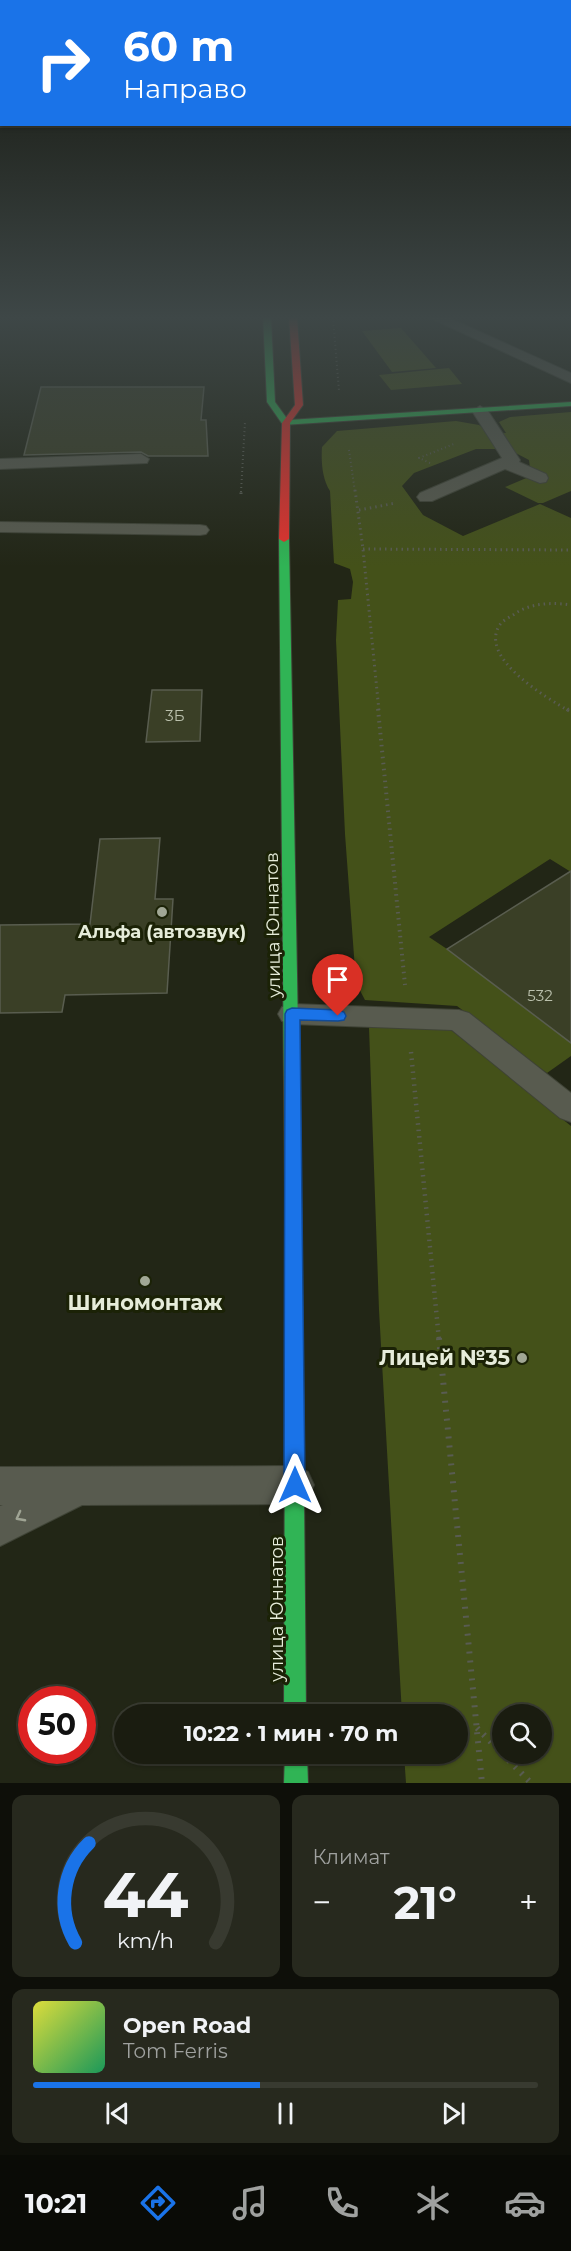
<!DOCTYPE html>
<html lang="ru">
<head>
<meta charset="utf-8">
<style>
	body { margin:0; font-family:Montserrat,sans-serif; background:#27291e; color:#f1f3f6; height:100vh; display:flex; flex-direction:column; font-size:22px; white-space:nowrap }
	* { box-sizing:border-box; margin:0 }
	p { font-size:20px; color:#9fa19f }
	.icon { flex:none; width:33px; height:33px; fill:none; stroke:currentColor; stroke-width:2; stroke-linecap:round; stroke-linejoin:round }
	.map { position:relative; height:1783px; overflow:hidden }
	.sheet { display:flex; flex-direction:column; gap:12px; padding:12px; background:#0e0f09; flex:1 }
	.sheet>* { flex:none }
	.hud { position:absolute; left:0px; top:0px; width:572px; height:126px; box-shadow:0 2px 4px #0004,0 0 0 2px #383a30; background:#1a73e8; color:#fff; overflow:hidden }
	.fabs { position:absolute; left:492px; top:1704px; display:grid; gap:12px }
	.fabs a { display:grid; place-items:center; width:60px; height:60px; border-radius:50%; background:#1a1c10; box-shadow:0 2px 4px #0004,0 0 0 2px #383a30; font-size:30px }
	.speed { position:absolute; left:18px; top:1686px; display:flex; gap:12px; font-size:30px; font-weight:700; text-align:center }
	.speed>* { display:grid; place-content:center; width:78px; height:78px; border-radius:50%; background:#1a1c10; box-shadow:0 2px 4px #0004,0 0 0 2px #383a30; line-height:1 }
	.speed .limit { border:9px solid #d22; background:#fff; color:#111 }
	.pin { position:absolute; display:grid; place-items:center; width:51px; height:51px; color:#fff; margin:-62px -26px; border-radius:50% 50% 50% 0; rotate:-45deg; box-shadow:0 0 6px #0007 }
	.pin .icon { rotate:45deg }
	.me { position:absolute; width:66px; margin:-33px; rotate:0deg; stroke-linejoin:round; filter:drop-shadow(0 0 4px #0008) }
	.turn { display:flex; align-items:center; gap:21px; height:126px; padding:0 24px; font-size:27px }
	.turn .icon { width:78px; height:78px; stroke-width:2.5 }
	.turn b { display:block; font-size:42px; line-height:51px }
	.big { font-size:45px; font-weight:700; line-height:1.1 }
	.sheet .tile { flex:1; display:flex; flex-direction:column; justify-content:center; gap:9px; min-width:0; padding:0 21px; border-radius:12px; background:#27291e }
	.sheet .dial { align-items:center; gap:0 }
	.dial svg { height:156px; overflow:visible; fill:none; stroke:#383a30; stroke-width:7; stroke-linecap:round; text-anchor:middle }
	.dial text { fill:#f1f3f6; stroke:none }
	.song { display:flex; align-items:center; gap:18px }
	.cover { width:72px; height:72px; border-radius:9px; background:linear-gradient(135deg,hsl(60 70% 55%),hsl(150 70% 35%)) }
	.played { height:6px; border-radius:3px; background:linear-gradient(90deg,#1a73e8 45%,#383a30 45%) }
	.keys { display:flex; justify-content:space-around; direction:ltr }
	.heat { display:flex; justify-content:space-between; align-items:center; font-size:33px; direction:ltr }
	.sheet .tiles { flex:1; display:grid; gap:12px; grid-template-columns:1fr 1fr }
	.tile:last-child { grid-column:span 2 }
	.trip { position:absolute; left:114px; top:1704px; width:354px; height:60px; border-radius:30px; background:#1a1c10; box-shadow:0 2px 4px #0004,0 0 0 2px #383a30; font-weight:700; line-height:60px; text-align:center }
	.menu { display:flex; height:96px; justify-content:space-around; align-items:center; background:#0a0b06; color:#9fa19f }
	.menu .icon { width:42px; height:42px }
	.menu .current { color:#1a73e8 }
	.menu b { font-size:27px; color:#f1f3f6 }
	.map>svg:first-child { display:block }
</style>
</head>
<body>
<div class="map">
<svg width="571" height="1783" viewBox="0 0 571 1783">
	<rect width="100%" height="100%" fill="#222616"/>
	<path fill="#445119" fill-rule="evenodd" d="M401,328L436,368L392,372L362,331Z
		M449,368L462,384L391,390L379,375Z
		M571,412V491L543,503H538L505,487L531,476L529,460L508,449H476L414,473L402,486L423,515L463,536L540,504L571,518V872L550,859L429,937L447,949L571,1043V1056L547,1073L457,1006L365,1000L356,983L345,834L336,640L338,600L351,599L353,582L350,569L334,563L330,491C322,479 321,461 322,447L337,431L456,421L479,425L489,432L506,433L499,422L510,417Z
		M369,1027L451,1030L571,1126V1783H406L404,1754H458V1714H402L379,1310ZM502,1714H542V1754H502Z"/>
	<path fill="#3a3f26" stroke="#595d4f" stroke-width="1.5" d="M41,387H204L201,420H206L208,456H148L141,452L24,455Z
		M152,690H202L200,741L146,742Z
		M160,838L155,899H173L167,993L65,995L62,1012L0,1013V925L90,924L100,839Z
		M571,871V1043L447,949Z"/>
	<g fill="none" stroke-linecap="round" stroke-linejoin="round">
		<defs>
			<path id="lane" d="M428,317H447L571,373V383Z
				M480,406L488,411L520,460L519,462L546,474L548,478L546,482L540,483L505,469L432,501H420L417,497L420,493L502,458L472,411Z
				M141,454L149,459L147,463L0,469V459Z
				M0,522L200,525L206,526L209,530L206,534L200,535L0,532Z
				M292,1004L459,1010L469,1013L571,1093V1122L560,1118L452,1030L292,1024L282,1021L278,1014L282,1007Z
				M295,1466L308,1472L314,1485L308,1498L295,1504L82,1505L0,1546V1506L3,1505H0V1467Z"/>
			<path id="fast" d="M263,317H271L275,402L288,420L571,402V406L283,425L267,402Z
				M284,536L289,539L301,1192L299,1197L293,1199L287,1197L285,1192L279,539Z
				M294,1368L301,1371L303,1377L306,1714H284L285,1377L287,1371Z
				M285,1754H307L308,1783H284Z"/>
			<path id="slow" d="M293,1185L299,1187L301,1192L303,1377L301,1383L294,1386L287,1383L285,1377V1192L287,1187Z"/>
			<path id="jam" d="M289,317H297L303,405L290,423L289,539L284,542L279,539L282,423L295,405Z"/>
		</defs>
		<use href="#lane" stroke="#3f4336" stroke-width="2"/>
		<use href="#fast" stroke="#3f4336" stroke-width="2"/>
		<use href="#slow" stroke="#3f4336" stroke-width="2"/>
		<use href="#jam" stroke="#3f4336" stroke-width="2"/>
		<path stroke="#595c52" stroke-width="2" stroke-dasharray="1 3" stroke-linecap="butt" d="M333,317L339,391
			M349,450L355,492
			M430,463L419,458L454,444
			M241,492L245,422"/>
		<path stroke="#595c52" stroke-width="3" stroke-dasharray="1.5 4" stroke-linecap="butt" d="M355,490L363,549L379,711
			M241,494V490
			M359,510L396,503
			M363,549L571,550
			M569,711C546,697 480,659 499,626C502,621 508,618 513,615C529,603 552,602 571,605"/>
		<path stroke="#595c52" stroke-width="4" stroke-dasharray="1.5 4.5" stroke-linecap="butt" d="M378,709L405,985
			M567,709L571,712"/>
		<path stroke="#595c52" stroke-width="4.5" stroke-dasharray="1.5 5" stroke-linecap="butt" d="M411,1052L439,1340"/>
		<path stroke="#595c52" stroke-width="6" stroke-dasharray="2 7" stroke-linecap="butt" d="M439,1338L482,1783
			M477,1728L531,1783"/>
		<use href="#lane" fill="#585b4f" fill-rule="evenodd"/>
		<use href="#fast" fill="#30b455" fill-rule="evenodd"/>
		<use href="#slow" fill="#ff9f0a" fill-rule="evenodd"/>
		<use href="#jam" fill="#e5322d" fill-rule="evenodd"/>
	</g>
	<defs><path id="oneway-chevron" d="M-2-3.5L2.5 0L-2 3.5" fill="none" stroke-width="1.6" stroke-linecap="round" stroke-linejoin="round" transform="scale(1.5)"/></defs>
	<use stroke="#9fa494" href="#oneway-chevron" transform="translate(20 1517) rotate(152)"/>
	<linearGradient id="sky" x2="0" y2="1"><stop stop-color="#13150c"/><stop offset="0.56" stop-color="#3e4747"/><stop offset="1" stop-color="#3e4747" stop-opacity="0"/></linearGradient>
	<rect width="571" height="567" fill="url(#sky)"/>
	<path fill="#1a73e8" stroke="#114b97" stroke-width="1.5" d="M292,1008L338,1010L344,1012L346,1016L344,1020L338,1021L300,1020L305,1485L302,1493L295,1496L287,1493L284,1485L285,1014L287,1010Z"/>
	<g fill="#a1a795" stroke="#1b2206" stroke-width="2">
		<circle cx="162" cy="912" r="6"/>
		<circle cx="145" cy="1281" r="6"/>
		<circle cx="522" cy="1358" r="6"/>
	</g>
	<g text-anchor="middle" stroke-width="6" stroke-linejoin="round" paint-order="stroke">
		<g font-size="15" fill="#bbc1ad">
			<text x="175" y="721">3Б</text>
			<text x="540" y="1001">532</text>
		</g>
		<g font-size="18" fill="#e6ecda" stroke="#1b2206">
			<text transform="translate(273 925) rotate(-91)" y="6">улица Юннатов</text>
			<text transform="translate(277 1609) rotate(-90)" y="6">улица Юннатов</text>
		</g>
		<g font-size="18" font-weight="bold" fill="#e6ecda" stroke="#1b2206">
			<text x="162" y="938">Альфа (автозвук)</text>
		</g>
		<g font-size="21" font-weight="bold" fill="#e6ecda" stroke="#1b2206">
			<text x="145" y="1310">Шиномонтаж</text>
			<text x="510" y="1365" text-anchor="end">Лицей №35</text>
		</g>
	</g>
</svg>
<div class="fabs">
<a><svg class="icon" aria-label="search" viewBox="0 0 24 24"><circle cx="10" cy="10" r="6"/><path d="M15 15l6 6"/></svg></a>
</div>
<div class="speed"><div class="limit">50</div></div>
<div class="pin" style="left:338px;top:1016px;background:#d93025"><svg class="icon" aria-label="arrive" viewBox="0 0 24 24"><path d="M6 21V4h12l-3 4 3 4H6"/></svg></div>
<svg class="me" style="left:295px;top:1485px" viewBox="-20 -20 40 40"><path d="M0-17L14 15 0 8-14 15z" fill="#1a73e8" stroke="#fff" stroke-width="4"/></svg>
<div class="trip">10:22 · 1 мин · 70 m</div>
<div class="hud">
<div class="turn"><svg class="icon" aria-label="right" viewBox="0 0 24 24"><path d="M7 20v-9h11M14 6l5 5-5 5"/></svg><div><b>60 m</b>Направо</div></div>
</div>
</div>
<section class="sheet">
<div class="tiles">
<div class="tile dial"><svg viewBox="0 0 100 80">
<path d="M14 69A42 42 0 1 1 86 69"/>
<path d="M14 69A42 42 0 0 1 21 18" stroke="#1a73e8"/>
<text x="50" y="56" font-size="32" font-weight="700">44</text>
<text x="50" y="72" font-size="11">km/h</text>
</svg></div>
<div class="tile"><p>Климат</p>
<div class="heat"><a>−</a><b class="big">21°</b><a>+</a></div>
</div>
<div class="tile">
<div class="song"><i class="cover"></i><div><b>Open Road</b><p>Tom Ferris</p></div></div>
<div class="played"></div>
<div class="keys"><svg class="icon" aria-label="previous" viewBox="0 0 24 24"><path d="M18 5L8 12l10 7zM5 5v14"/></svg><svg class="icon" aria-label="pause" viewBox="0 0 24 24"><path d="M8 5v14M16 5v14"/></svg><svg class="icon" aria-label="next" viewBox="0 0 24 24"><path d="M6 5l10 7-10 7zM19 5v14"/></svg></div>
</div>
</div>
</section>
<nav class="menu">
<b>10:21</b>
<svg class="icon current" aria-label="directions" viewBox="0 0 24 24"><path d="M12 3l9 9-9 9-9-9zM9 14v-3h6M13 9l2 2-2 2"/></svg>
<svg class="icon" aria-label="music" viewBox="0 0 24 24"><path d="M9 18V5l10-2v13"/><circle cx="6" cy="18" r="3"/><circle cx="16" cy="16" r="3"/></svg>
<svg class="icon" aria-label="phone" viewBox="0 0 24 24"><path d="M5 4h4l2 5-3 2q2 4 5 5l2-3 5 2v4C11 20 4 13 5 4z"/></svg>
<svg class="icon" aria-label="climate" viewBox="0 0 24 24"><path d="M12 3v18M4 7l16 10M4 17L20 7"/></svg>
<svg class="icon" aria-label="car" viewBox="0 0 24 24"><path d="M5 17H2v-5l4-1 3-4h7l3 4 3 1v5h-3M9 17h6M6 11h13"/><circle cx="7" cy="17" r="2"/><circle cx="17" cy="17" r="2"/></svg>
</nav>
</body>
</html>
